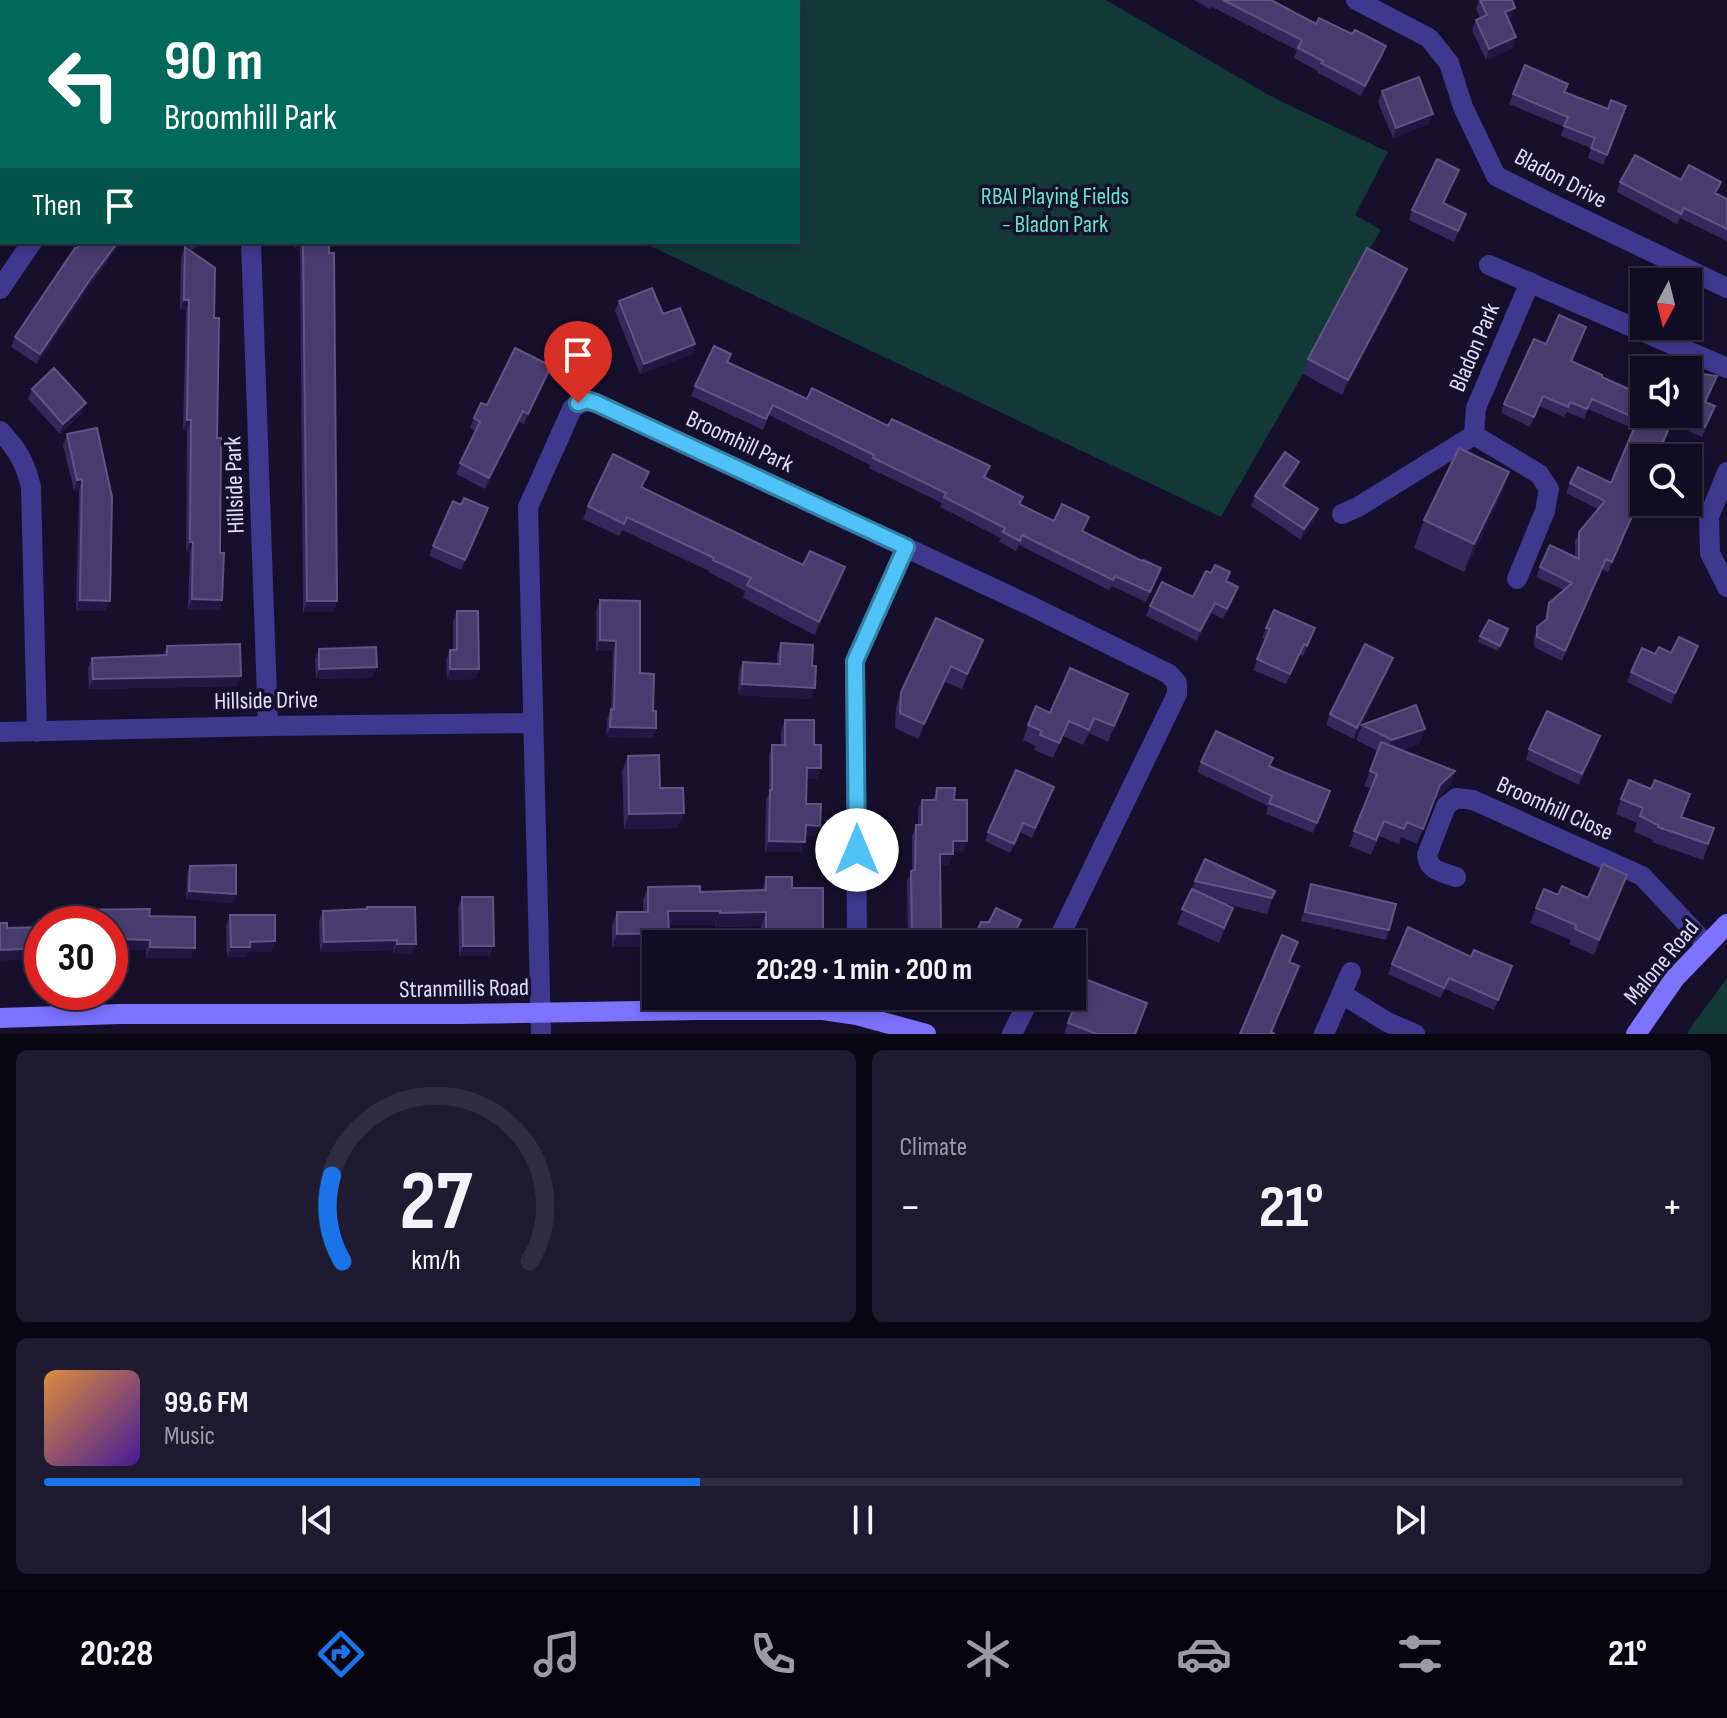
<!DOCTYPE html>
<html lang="en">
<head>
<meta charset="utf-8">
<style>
	body { margin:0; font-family:"Sofia Sans Condensed",sans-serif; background:#1e1a2f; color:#f1f3f6; height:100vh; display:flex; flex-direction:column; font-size:30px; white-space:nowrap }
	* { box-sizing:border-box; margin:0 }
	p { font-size:26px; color:#9c9ba5 }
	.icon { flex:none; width:44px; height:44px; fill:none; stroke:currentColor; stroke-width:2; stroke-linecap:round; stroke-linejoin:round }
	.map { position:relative; height:1034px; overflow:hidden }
	.details { display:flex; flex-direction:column; gap:16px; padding:16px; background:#090713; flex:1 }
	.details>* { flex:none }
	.hud { position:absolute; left:0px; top:0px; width:800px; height:244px; box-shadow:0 4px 12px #0003,0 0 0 2px #302c40; background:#00695c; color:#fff; overflow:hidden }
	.needle { width:52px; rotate:187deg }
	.tools { position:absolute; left:1630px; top:268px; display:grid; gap:16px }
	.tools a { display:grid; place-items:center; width:72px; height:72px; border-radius:0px; background:#100c22; box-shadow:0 4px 12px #0003,0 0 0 2px #302c40; font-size:40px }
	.speed { position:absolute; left:24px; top:906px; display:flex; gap:16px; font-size:40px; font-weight:700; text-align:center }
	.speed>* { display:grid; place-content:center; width:104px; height:104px; border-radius:50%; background:#100c22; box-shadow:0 4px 12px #0003,0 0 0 2px #302c40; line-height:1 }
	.speed .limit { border:12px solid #d22; background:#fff; color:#111 }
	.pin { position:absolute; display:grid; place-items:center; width:68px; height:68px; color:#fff; margin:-82px -34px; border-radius:50% 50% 50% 0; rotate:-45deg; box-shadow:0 0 8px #0007 }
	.pin .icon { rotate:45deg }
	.me { position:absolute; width:88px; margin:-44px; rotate:0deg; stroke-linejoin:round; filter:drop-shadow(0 0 6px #0008) }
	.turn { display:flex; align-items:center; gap:28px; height:168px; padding:0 32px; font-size:36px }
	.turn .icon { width:104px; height:104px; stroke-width:2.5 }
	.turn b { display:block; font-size:56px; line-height:68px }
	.then { display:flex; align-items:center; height:76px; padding:0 32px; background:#0003; gap:16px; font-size:30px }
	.big { font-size:60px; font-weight:700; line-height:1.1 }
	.details .tile { flex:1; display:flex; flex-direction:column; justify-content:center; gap:12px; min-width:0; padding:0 28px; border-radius:12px; background:#1e1a2f }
	.details .dial { align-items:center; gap:0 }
	.dial svg { height:208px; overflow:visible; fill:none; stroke:#302c40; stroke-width:7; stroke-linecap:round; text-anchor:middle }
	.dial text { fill:#f1f3f6; stroke:none }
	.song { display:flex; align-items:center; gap:24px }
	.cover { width:96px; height:96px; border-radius:12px; background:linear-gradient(135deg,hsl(30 70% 55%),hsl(260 70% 35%)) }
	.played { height:8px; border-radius:4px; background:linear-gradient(90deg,#1a73e8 40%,#302c40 40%) }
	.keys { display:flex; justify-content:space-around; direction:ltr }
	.heat { display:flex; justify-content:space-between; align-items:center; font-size:44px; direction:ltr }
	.details .tiles { flex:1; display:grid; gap:16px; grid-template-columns:1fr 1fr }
	.tile:last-child { grid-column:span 2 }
	.trip { position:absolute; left:642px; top:930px; width:444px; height:80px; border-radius:0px; background:#100c22; box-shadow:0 4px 12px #0003,0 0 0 2px #302c40; font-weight:700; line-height:80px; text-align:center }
	.dock { display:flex; height:128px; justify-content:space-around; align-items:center; background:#06050e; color:#9c9ba5 }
	.dock .icon { width:56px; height:56px }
	.dock .active { color:#1a73e8 }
	.dock b { font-size:36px; color:#f1f3f6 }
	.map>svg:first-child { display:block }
</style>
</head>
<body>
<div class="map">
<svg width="1727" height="1034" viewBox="0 0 1727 1034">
	<rect width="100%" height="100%" fill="#16102d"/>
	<path fill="#123838" d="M197,0H1106L1276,99L1388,152L1355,215L1381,230L1361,263L1303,374L1221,517L642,242H798V2H197Z
		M1727,978V1034H1687L1691,1027Z"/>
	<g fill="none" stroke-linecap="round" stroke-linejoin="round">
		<path stroke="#3f388f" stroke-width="20" d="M1356,0L1429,38L1449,63L1463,107L1496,176L1552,204L1727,288
			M122,2L123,0
			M182,2V0
			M251,242L268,726
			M1489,265L1727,368
			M0,289L32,242
			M0,431C18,450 25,462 31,487L37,732
			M1474,435L1539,474L1549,489L1545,511L1517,579
			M1474,435L1476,408L1530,282
			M1727,472L1709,517L1710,553L1727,587
			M1342,514L1358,507L1474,435
			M0,732L268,726L533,723
			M1456,877C1442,872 1428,871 1427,855L1446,806L1456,798L1473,800L1642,876L1706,944
			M857,944L855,661L906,547
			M1342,994L1387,1022L1415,1034
			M857,1015L858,996
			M541,1034L528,507L572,409C580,402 585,400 596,403L1029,605L1169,674L1177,683V694L1056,944
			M1012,1034L1031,996
			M1324,1034L1351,972"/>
		<path stroke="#7c73ff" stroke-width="20" d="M0,1018L119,1014H460L698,1010H823L857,1015L926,1034
			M1636,1034L1675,978L1727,924"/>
	</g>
	<path fill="#34295c" d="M1194,0H1271L1383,56L1361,96L1318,73V71L1294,58L1297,50L1212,7L1210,9Z
		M1479,0H1512L1511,18L1508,19L1516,37L1513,48L1486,60L1472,30L1476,20L1480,18L1476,9Z
		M1382,91L1429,124L1393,138L1378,102Z
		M1565,92L1608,109L1626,106L1603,165L1588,158L1591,148L1561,136L1564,127L1509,104L1513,94Z
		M1455,180L1444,203L1466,214L1454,242L1409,220L1412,210Z
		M1681,180L1727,199V241L1680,218L1677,224L1617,192L1620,182Z
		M121,242L85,292L37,364L11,347L15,337Z
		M184,242H204L192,251Z
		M294,242H329L334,612H303L300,249H294Z
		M185,247L214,318L220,553L222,600L219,610H188L190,552H186L187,430H183L186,310H180L181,257Z
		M1401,284L1342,395L1303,374L1308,359Z
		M619,301L663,314L695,344L692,354L640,374L615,311Z
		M1586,327L1571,361L1602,377L1644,414L1706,403L1715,406L1702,437L1672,424L1657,458H1644V502H1653L1648,513L1636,508L1608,572L1602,569L1562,661L1534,647V637L1537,627L1545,621L1546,613L1549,603L1564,590L1536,577L1540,567L1575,558V542L1579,532L1598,509L1566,493L1570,483H1611L1634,429L1588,409L1584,419L1567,412L1564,417L1539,406L1530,427L1501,413L1504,404L1546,344Z
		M731,354L728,362L807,399L985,478L1020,504L1054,521L1083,532L1157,578L1146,602L1112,586L1109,590L1019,545L1016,551L999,542L1001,538L940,507L942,503L869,468L870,465L769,415L763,430L691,396L695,386Z
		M551,366L524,424L519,422L485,489L456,474L476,431L470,428L474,418L487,405Z
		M32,389L82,413L60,434L28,399Z
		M97,428L106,611H76L79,490L74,491L63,445L67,434Z
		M1296,472L1285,487L1318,509L1314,520L1301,540L1251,506L1255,496Z
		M1509,472L1499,500L1464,572L1414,548L1424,520Z
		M642,488L803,565L845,567L841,580L815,635L743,598L745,591L708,572L709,571L622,530L619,536L583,519L588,506Z
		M461,505L488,508L461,570L429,556L433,546Z
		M1227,581L1238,587L1234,597L1223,619L1211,613L1197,641L1146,616L1150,606L1193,597Z
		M600,600L640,673L653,711L656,728L652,738L606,737L607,720L611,709L613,651H596V611Z
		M457,611L479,669L475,679L447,680L446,660L450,650H453V621Z
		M1266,628H1315L1303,656L1300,655L1286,684L1253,670L1266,639L1262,638Z
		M1506,634L1498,651L1478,642L1480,636Z
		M983,640L978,655L962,689L945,682L918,739L895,728L896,707L901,692Z
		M781,643L812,666L811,699L738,695L739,672L743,662L777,664V653Z
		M167,646L237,686L89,689L88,668L92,658L163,655Z
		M319,649L377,667L373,677L316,679L315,659Z
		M1655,654L1694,656L1671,704L1627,682L1631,672Z
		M1389,669L1354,739L1326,725L1330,714Z
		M1128,694L1108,742L1089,733L1083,745L1063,736L1053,758L1034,750L1036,746L1023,740L1028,725Z
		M785,720L814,745L821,768L817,779H807L806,804L816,836H806L802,852H765L766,801L769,793V756L772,745H781V731Z
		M1362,725L1425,729L1419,744L1401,750L1455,771L1450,786L1434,801L1417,844L1401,837L1399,844L1379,836L1371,855L1349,846L1371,788L1364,786L1378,751L1356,740Z
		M1600,736L1579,785L1526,760L1529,749Z
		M628,756L660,788L678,828L624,829L622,771Z
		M1201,762L1270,766L1330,791L1313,833L1266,814L1268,806L1197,772Z
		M1054,787L1032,838L1020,832L1010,853L985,841L988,832Z
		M937,788L954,800L963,852H953L949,865H940L941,934L937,944H908L907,881L912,871V836L916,825H918V810L922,800H933Z
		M1621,799L1714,828L1703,860L1652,842L1653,840L1634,832L1637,823L1616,814Z
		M190,866L236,894L233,903L186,899L187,874Z
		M1627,875L1594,955L1569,944L1571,940L1530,923L1536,908L1558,895L1588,898Z
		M766,877L792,888L818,944H761V926L715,927V925H669V933L665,944H656V947H612V925L617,912H643V900L648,887L700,892L762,890Z
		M1195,881L1275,891L1267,914L1226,904L1233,908L1219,943L1177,924Z
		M1311,884L1389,930L1386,940L1301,921Z
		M462,897L490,956H459L458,907Z
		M367,907L412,954H393V950L320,952L319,921L323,911L366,909Z
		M70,910L149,916L191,958H146V950L110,949V924H66V920Z
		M230,915L275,941L271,952H248L246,957H227L226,926Z
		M1392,964L1508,976L1494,1010L1445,989L1440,998L1388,974Z
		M1085,979L1135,1034H1067L1064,1033Z"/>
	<path fill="#201742" d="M1515,8L1511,18L1501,22L1505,12Z
		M1516,37L1513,48L1486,60L1489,49Z
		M1386,46L1383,56L1361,96L1365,86Z
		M1433,114L1429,124L1393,138L1396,128Z
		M118,242H121L106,263L110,253Z
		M195,242H204L192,251Z
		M297,242H302L300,249H294Z
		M109,252L105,263L37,364L40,354Z
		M1407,269L1401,284L1342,395L1348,380Z
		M184,300H189L186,310H180Z
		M695,344L692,354L640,374L644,364Z
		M551,366L548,376L524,424L528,414Z
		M86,403L82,413L60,434L63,424Z
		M523,411L519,422L485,489L489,478Z
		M187,420H191L187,430H183Z
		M1299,462L1296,472L1279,496L1283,486Z
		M1509,472L1499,500L1464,572L1474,544Z
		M82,479L79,490L74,491L77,480Z
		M1318,509L1314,520L1301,540L1304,529Z
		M190,542H193L190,552H186Z
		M845,567L841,580L815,635L819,622Z
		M192,599L222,600L219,610H188Z
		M80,600L110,601L106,611H76Z
		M307,601H337L334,612H303Z
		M1215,603L1211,613L1197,641L1200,631Z
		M600,640L616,641L613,651H596Z
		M983,640L978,655L962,689L967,674Z
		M1698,646L1694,656L1671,704L1675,693Z
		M1393,658L1389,669L1354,739L1357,728Z
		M951,666L945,682L918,739L924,724Z
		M377,667L373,677L316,679L319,669Z
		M450,669H479L475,679L447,680Z
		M241,676L237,686L89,689L93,679Z
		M742,684L815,688L811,699L738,695Z
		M1128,694L1123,709L1108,742L1114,726Z
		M610,727L656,728L652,738L606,737Z
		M1425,729L1419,744L1386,755L1392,740Z
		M1600,736L1597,747L1579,785L1582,774Z
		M807,768H821L817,779H803Z
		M1455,771L1450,786L1434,801L1417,844L1440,785Z
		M684,813L678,828L624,829L629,814Z
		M806,825L820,826L816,836H802Z
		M769,841L805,842L802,852H765Z
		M953,841H967L963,852H949Z
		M940,854H953L949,865H936Z
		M1627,875L1622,890L1594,955L1599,940Z
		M189,891L236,894L233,903L186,899Z
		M668,911H720L715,925H663Z
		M766,912L761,926L715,927L720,913Z
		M766,931H823L818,944H762Z
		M669,933L665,944H656V947H612L617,934Z
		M912,934H941L937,944H908Z
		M110,939L150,940L146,950L110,949Z
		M397,940L393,950L320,952L324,942Z
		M275,941L271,952H248L246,957H227L231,947L250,942Z
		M397,944H416L412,954H393Z
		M463,946H494L490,956H459Z
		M150,947L195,948L191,958H146Z
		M42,948V958L0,961V950Z"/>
	<path fill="#473c6e" stroke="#5f5584" stroke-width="2" d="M1223,0H1271L1316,24L1319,18L1352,34L1355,30L1386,46L1365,86L1321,63L1323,61L1298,48L1302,40Z
		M1480,0H1512L1515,8L1505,12L1516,37L1489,49L1476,20L1487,15Z
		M1525,65L1568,84L1564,92L1608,109L1611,100L1626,106L1607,155L1591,148L1595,138L1564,126L1568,117L1513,94Z
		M1419,77L1433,114L1396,128L1382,91Z
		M2,112V165L0,168V115Z
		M1635,155L1681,180L1689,165L1721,182L1715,193L1727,199V229L1684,208L1681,214L1620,182Z
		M1437,159L1459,170L1443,203L1466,214L1458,231L1412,210Z
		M81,242H118L89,281L40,354L15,337L75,248H77Z
		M303,242H329V253H334L337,601H307Z
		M185,247L215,268L214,318H219L217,438H221L220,553H224L222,600L192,599L193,542H190L191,420H187L189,300H184Z
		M1367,248L1407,269L1348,380L1308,359Z
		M652,288L663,314L680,308L695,344L644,364L619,301Z
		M1559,315L1586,327L1571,361L1602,375V377L1644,396V414H1688V370H1674L1679,358L1695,373L1717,376L1705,402L1715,406L1705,427L1675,414L1656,458H1644V500L1640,498L1612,562L1606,559L1565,651L1537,637V627L1547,619L1549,603L1572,583L1540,567L1550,545L1579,559V532L1605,501L1570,483L1578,467L1611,483L1638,419L1592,399L1587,409L1570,402L1568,407L1543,396L1534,417L1504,404L1534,339L1546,344Z
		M714,346L731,354L727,362L807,399L812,388L888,426L892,419L990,466L984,477L1023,497L1019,504L1054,521L1062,504L1089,517L1082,531L1142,561L1143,560L1161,568L1150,592L1115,576L1113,580L1022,535L1020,541L1003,532L1005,528L944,497L946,493L873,458L874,455L773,405L766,419L695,386Z
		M515,348L551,366L528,414L523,411L489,478L460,463L480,422L474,418L481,403L487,405Z
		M54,368L86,403L63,424L32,389Z
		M97,428L112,497L110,601L80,600L82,479L77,480L67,434Z
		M1459,448L1509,472L1474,544L1424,520Z
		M1285,452L1299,462L1283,486L1318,509L1304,529L1255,496Z
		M613,454L649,472L641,487L803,565L810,551L845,567L819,622L747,585L751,578L713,560L714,558L627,517L624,524L588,506Z
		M464,498L488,508L465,560L433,546L453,501L461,505Z
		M1215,565L1230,572L1226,581L1238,587L1227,609L1215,603L1200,631L1150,606L1162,582L1193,597L1206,571L1211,573Z
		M600,600L640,601V673L654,674L653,711H656V728L610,727L611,709L614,710L616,641L600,640Z
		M1274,610L1315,628L1307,646L1304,644L1290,674L1257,659L1270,629L1266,628Z
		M457,611H478L479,669H450V650H457Z
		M936,618L983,640L967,674L951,666L924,724L900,713L901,692Z
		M1489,620L1508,629L1500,646L1480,636Z
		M1679,637L1698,646L1675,693L1631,672L1642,648L1655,654L1659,647L1671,653Z
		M781,643L813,645L812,666H816L815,688L742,684L743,662L780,664Z
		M240,644L241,676L93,679L92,658L167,655V646Z
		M1365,644L1393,658L1357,728L1330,714Z
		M376,647L377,667L319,669V649Z
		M1070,668L1128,694L1114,726L1094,718L1089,730L1069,721L1059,743L1040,735L1042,731L1028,725L1036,706L1050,713Z
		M1416,705L1425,729L1392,740L1362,725Z
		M1547,711L1600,736L1582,774L1529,749Z
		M785,720H814V745H821V768H807L806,804H821L820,826L806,825L805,842L769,841L770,790H772V745H785Z
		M1216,731L1273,758L1269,766L1330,791L1317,823L1269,803L1272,796L1201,762Z
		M1381,742L1455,771L1440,785L1423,829L1407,822L1404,829L1384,821L1376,840L1354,831L1377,774L1370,771Z
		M659,755L660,788H683L684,813L629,814L628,756Z
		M1016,770L1054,787L1035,828L1023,823L1014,844L988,832Z
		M1629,780L1651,789L1655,780L1690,794L1681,817L1714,828L1708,844L1658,827V825L1640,816L1643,808L1621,799Z
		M937,788H955L954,800H967V841H953V854H940L941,934H912L911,871L915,870L916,825H922V800H936Z
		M1205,859L1275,891L1272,898L1195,881Z
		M1603,864L1627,875L1599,940L1575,929L1576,925L1536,908L1544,889L1558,895L1562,886L1588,898Z
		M236,865V894L189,891L190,866Z
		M766,877H792V888H823V931H766V912L720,913V911H668L669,933L617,934V912H648V887L700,886V892L766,890Z
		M1311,884L1396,904L1389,930L1305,912Z
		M1192,889L1233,908L1224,928L1182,909Z
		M462,897H493L494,946H463Z
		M367,907H415L416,944H397V940L324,942L323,911L367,909Z
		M996,908L1021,920L1009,944H974V937L981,922H989Z
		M150,909L149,916L195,917V948L150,947V940L110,939V924H70V910Z
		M230,915H275V941L250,942V947H231Z
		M0,923H7V928L42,927V948L0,950Z
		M1408,927L1471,957L1474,950L1512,966L1498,1000L1449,978L1444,988L1392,964Z
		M1282,935L1298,942L1289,962L1299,966L1271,1032L1275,1034H1240Z
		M1085,979L1147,1003L1135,1034H1097L1068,1023Z"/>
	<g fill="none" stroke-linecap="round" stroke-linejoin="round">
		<defs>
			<path id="route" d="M578,403L587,400L596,403L906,547L855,661L857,850"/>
		</defs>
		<use href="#route" stroke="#337fa1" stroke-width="20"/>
		<use href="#route" stroke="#4fc3f7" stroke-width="14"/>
	</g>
	<g text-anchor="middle" stroke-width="7" stroke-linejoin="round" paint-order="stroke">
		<g font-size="24" fill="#e1dcff" stroke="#16102d">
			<text transform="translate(1561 178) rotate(28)" y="8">Bladon Drive</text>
			<text transform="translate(1474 347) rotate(-67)" y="8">Bladon Park</text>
			<text transform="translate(740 441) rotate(25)" y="8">Broomhill Park</text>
			<text transform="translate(234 485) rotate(-92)" y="8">Hillside Park</text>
			<text transform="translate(266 700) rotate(-1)" y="8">Hillside Drive</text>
			<text transform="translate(1555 808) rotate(24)" y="8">Broomhill Close</text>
			<text transform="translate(1661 962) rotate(-50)" y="8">Malone Road</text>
			<text transform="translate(464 988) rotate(-1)" y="8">Stranmillis Road</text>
		</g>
		<g font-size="24" fill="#5fe8ca" stroke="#16102d">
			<text x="1055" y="204">RBAI Playing Fields<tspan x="1055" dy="28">- Bladon Park</tspan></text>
		</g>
	</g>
</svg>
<div class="tools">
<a><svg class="needle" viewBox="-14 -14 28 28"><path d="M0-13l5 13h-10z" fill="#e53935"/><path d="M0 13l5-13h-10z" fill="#9c9ba5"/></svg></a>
<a><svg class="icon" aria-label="sound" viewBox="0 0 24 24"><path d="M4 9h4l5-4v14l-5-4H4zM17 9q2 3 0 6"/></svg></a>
<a><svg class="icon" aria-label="search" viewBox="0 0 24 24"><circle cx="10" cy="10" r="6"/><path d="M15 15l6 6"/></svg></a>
</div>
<div class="speed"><div class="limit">30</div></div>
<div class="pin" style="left:578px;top:403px;background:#d93025"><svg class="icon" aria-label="arrive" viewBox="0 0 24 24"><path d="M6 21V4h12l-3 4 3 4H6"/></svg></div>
<svg class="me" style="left:857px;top:850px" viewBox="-20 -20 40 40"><circle r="19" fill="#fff"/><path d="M0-13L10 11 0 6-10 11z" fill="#4fc3f7"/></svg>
<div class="trip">20:29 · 1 min · 200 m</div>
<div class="hud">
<div class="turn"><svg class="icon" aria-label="left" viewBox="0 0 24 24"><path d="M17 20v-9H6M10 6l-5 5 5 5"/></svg><div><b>90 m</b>Broomhill Park</div></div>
<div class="then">Then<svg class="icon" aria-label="arrive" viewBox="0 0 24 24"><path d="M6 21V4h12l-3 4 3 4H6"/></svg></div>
</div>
</div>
<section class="details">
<div class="tiles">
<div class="tile dial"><svg viewBox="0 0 100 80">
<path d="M14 69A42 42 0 1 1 86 69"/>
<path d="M14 69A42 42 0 0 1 10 36" stroke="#1a73e8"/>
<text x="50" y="56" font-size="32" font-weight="700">27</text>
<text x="50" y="72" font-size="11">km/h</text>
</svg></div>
<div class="tile"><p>Climate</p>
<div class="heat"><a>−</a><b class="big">21°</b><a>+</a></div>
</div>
<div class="tile">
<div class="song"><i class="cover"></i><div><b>99.6 FM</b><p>Music</p></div></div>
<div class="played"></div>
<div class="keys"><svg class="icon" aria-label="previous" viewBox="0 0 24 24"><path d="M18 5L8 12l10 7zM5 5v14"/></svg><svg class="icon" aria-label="pause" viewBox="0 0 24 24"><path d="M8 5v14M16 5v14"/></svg><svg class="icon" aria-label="next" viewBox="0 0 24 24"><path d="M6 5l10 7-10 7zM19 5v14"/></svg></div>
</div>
</div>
</section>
<nav class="dock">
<b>20:28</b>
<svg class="icon active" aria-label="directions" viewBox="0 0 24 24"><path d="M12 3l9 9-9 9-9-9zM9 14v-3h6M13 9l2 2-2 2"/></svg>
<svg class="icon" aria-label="music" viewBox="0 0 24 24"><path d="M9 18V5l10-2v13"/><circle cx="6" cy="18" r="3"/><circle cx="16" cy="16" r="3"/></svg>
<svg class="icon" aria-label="phone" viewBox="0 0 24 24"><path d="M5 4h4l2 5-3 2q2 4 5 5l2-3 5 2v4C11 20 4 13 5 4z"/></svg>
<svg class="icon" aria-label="climate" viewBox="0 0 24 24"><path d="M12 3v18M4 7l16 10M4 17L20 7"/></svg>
<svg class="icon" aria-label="car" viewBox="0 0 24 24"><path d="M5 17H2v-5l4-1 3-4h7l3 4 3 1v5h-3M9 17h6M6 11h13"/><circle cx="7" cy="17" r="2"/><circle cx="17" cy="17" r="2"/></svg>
<svg class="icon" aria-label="filters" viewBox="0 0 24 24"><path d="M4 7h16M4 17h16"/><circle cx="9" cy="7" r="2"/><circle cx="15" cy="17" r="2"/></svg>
<b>21°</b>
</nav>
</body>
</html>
